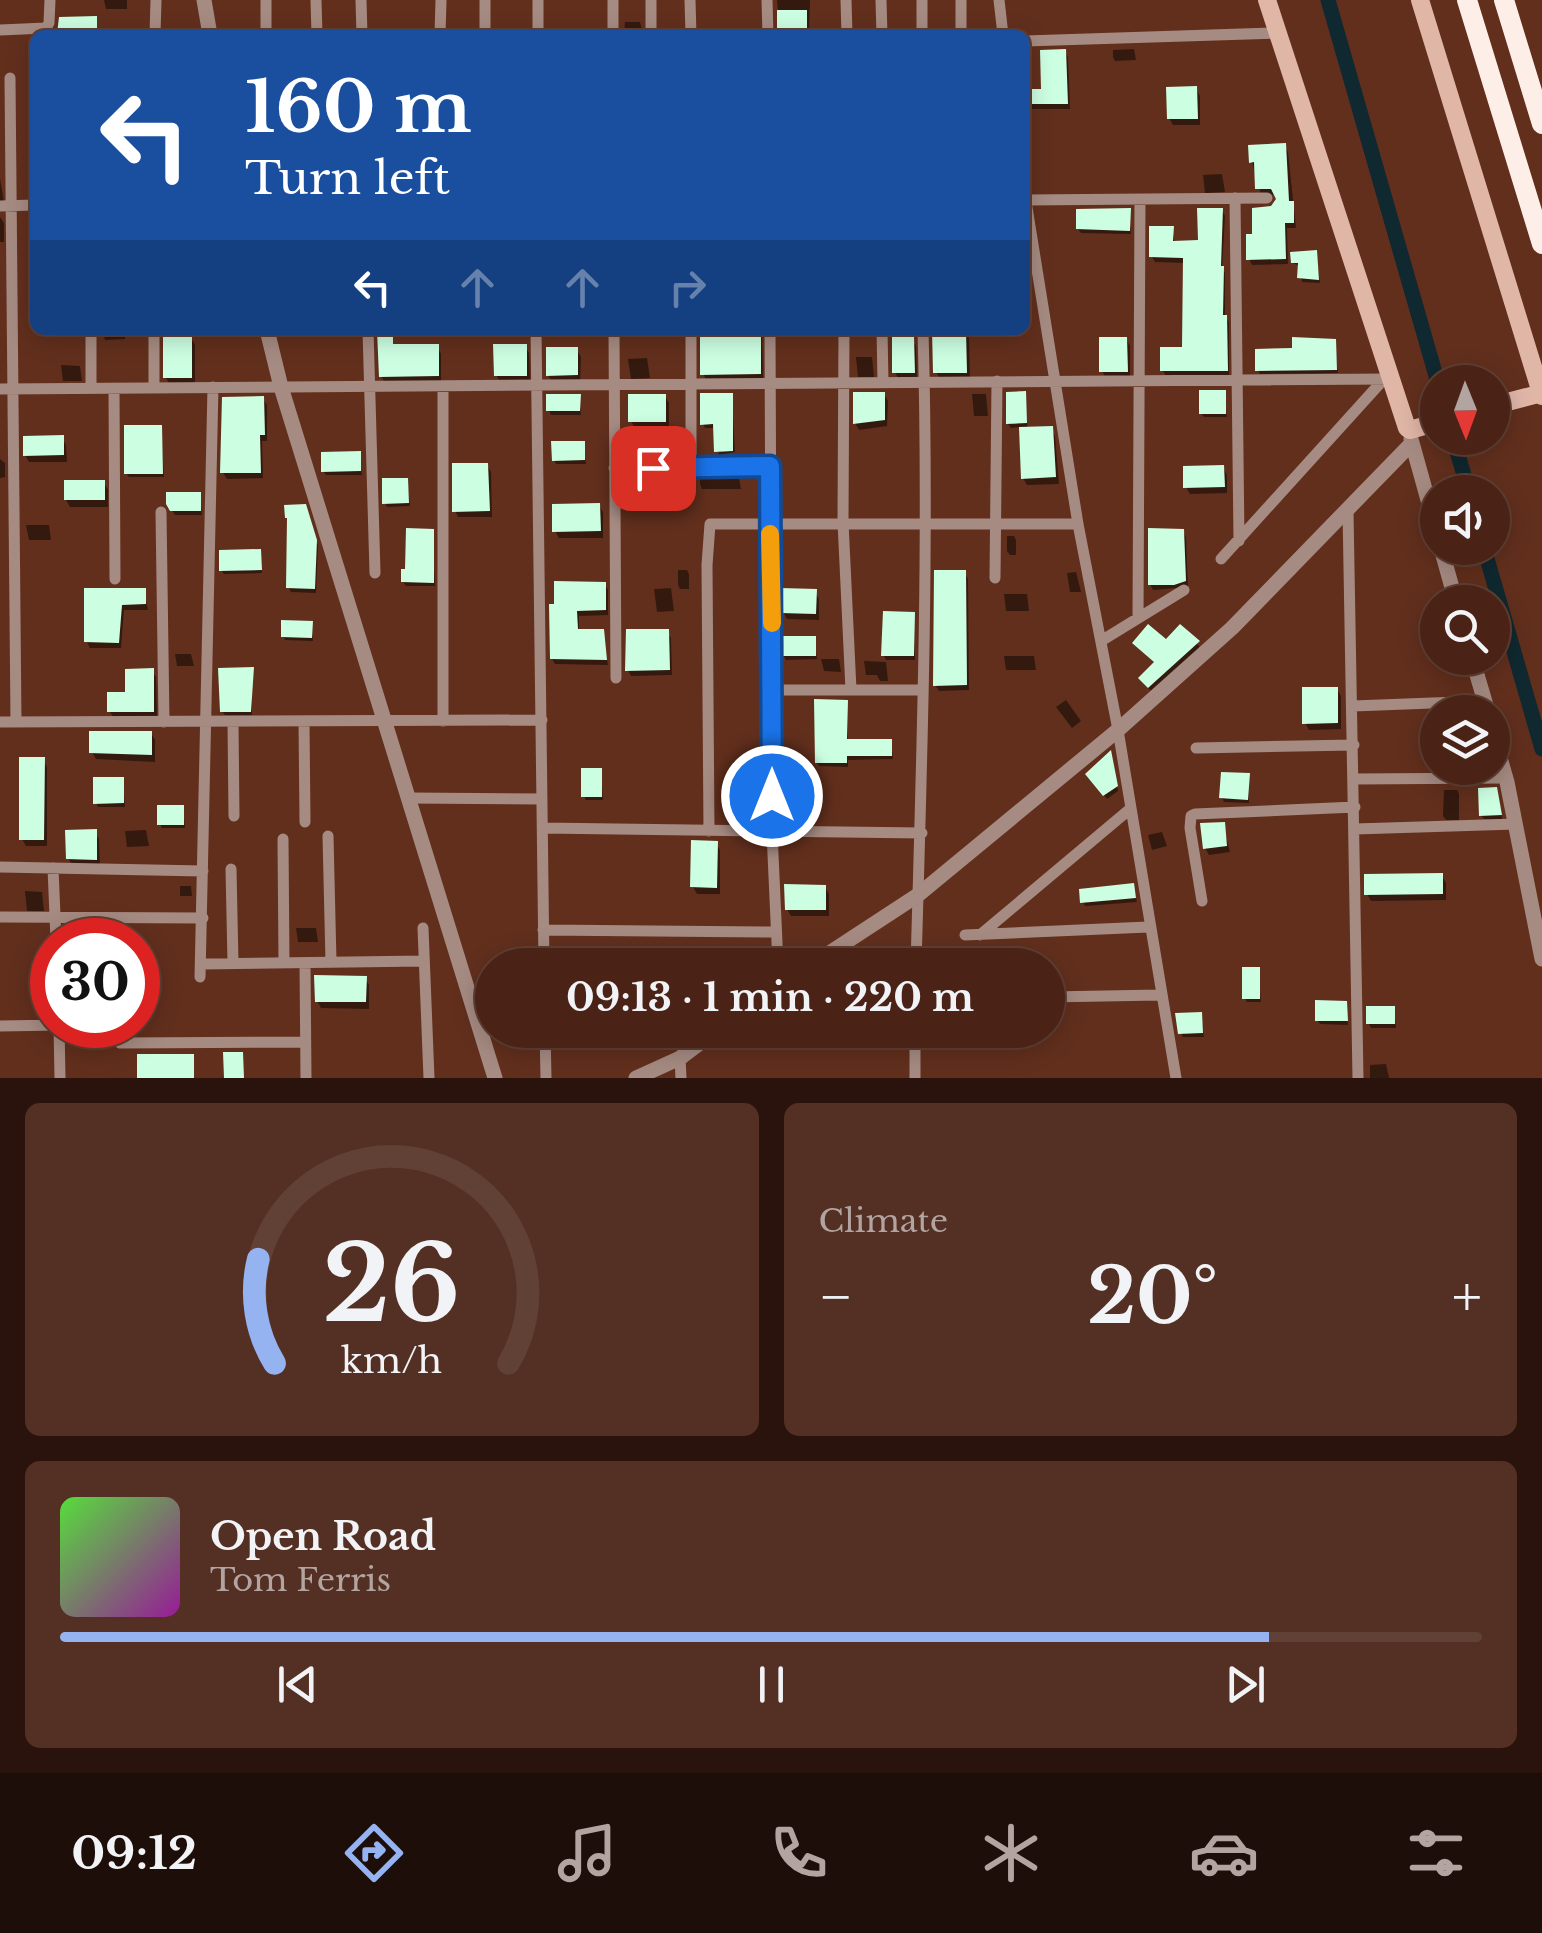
<!DOCTYPE html>
<html lang="en">
<head>
<meta charset="utf-8">
<style>
	body { margin:0; font-family:"Libre Baskerville",serif; background:#542f23; color:#f1f3f6; height:100vh; display:flex; flex-direction:column; font-size:38px; white-space:nowrap }
	* { box-sizing:border-box; margin:0 }
	p { font-size:32px; color:#b2a4a1 }
	.icon { flex:none; width:55px; height:55px; fill:none; stroke:currentColor; stroke-width:2; stroke-linecap:round; stroke-linejoin:round }
	.map { position:relative; height:1078px; overflow:hidden }
	.panel { display:flex; flex-direction:column; gap:25px; padding:25px; background:#29130c; flex:1 }
	.panel>* { flex:none }
	.banner { position:absolute; left:30px; top:30px; width:1000px; height:305px; border-radius:15px; box-shadow:0 5px 25px #0003,0 0 0 2px #614035; background:#1a4fa0; color:#fff; overflow:hidden }
	.needle { width:65px; rotate:179deg }
	.fabs { position:absolute; left:1420px; top:365px; display:grid; gap:20px }
	.fabs a { display:grid; place-items:center; width:90px; height:90px; border-radius:50%; background:#4a2316; box-shadow:0 5px 25px #0003,0 0 0 2px #614035; font-size:50px }
	.speed { position:absolute; left:30px; top:918px; display:flex; gap:20px; font-size:50px; font-weight:700; text-align:center }
	.speed>* { display:grid; place-content:center; width:130px; height:130px; border-radius:50%; background:#4a2316; box-shadow:0 5px 25px #0003,0 0 0 2px #614035; line-height:1 }
	.speed .limit { border:15px solid #d22; background:#fff; color:#111 }
	.pin { position:absolute; display:grid; place-items:center; width:85px; height:85px; color:#fff; margin:-42px; border-radius:20px; box-shadow:0 5px 15px #0006 }
	.me { position:absolute; width:110px; margin:-55px; rotate:0deg; stroke-linejoin:round; filter:drop-shadow(0 0 8px #0008) }
	.turn { display:flex; align-items:center; gap:35px; height:210px; padding:0 50px; font-size:45px }
	.turn .icon { width:130px; height:130px; stroke-width:2.5 }
	.turn b { display:block; font-size:70px; line-height:85px }
	.lanes { display:flex; align-items:center; height:95px; padding:0 50px; background:#0003; justify-content:center; gap:50px; direction:ltr }
	.lanes .off { opacity:.35 }
	.big { font-size:75px; font-weight:700; line-height:1.1 }
	.panel .card { flex:1; display:flex; flex-direction:column; justify-content:center; gap:15px; min-width:0; padding:0 35px; border-radius:15px; background:#542f23 }
	.panel .dial { align-items:center; gap:0 }
	.dial svg { height:260px; overflow:visible; fill:none; stroke:#614035; stroke-width:7; stroke-linecap:round; text-anchor:middle }
	.dial text { fill:#f1f3f6; stroke:none }
	.song { display:flex; align-items:center; gap:30px }
	.cover { width:120px; height:120px; border-radius:15px; background:linear-gradient(135deg,hsl(110 70% 55%),hsl(300 70% 35%)) }
	.played { height:10px; border-radius:5px; background:linear-gradient(90deg,#95b2f1 85%,#614035 85%) }
	.keys { display:flex; justify-content:space-around; direction:ltr }
	.heat { display:flex; justify-content:space-between; align-items:center; font-size:55px; direction:ltr }
	.panel .tiles { flex:1; display:grid; gap:25px; grid-template-columns:1fr 1fr }
	.card:last-child { grid-column:span 2 }
	.trip { position:absolute; left:475px; top:948px; width:590px; height:100px; border-radius:50px; background:#4a2316; box-shadow:0 5px 25px #0003,0 0 0 2px #614035; font-weight:700; line-height:100px; text-align:center }
	.tab-bar { display:flex; height:160px; justify-content:space-around; align-items:center; background:#1e0e09; color:#b2a4a1 }
	.tab-bar .icon { width:70px; height:70px }
	.tab-bar .current { color:#95b2f1 }
	.tab-bar b { font-size:45px; color:#f1f3f6 }
	.map>svg:first-child { display:block }
</style>
</head>
<body>
<div class="map">
<svg width="1542" height="1078" viewBox="0 0 1542 1078">
	<rect width="100%" height="100%" fill="#622f1d"/>
	<path fill="#0007" d="M104,0H127V9H106Z
		M777,0H810L809,35H780Z
		M95,18L98,35L59,33Z
		M625,22H640L643,35H624Z
		M602,29L605,35H574V30Z
		M1134,49L1136,60L1115,61L1113,57V50Z
		M1065,52L1068,57L1070,109H1025V92H1043Z
		M1196,89L1200,96V125H1173L1169,118Z
		M1285,146L1288,152L1296,228H1287L1288,264L1252,265L1249,259L1255,237L1279,199L1277,195L1261,194L1252,162Z
		M1222,174L1225,192L1205,193L1203,175Z
		M0,178L4,202L0,203Z
		M1222,210L1225,216L1222,268L1225,273V316L1229,322V375L1166,376L1163,371L1185,350V263L1155,262L1152,257L1172,229L1175,244L1200,243Z
		M1129,211L1131,234L1081,233L1078,229Z
		M0,217L4,223V242H0Z
		M1316,253L1320,283L1302,282L1300,266L1293,263Z
		M102,330H125V339L105,340Z
		M702,330H767L762,337L763,379H706L703,374Z
		M965,331L969,338L970,379H940L936,372Z
		M191,338L195,345V385H170L166,378Z
		M912,339L916,346L917,379L899,380L895,372Z
		M1126,339L1130,346V378H1106L1102,371Z
		M1334,341L1338,373L1260,374L1258,370L1295,351Z
		M437,346L441,354V383H385L381,376Z
		M525,346L529,353L530,382H500L496,375Z
		M577,350L581,357L580,382H552L548,375Z
		M856,357H872L874,377H858Z
		M647,358L650,378L631,379L628,359Z
		M61,365L80,366L82,381H63Z
		M1224,392L1227,417H1204L1201,413Z
		M884,394L888,401L887,426L859,430L855,423Z
		M972,394H986L988,416H974Z
		M1024,394L1028,430L1051,429L1055,436L1059,484L1027,485L1023,478L1022,427L1011,428L1008,424Z
		M665,396L669,403V428H635L631,421Z
		M732,396L735,452L719,455L715,428H705L703,424Z
		M579,397L581,415H551L549,411Z
		M263,399L267,405V441H262L263,478L227,479L223,473Z
		M161,428L164,477H129L126,473Z
		M62,438L66,445L67,462H29L25,455Z
		M583,443L586,464H556L554,460Z
		M359,454L362,475H326L323,471Z
		M0,459L5,463V477L0,478Z
		M487,465L491,472L492,517H458L455,511Z
		M1223,468L1227,475V493L1190,494L1186,487Z
		M739,478L741,489H702L700,484V479Z
		M407,480L410,506L387,507L385,503Z
		M104,483L108,490V507H70L66,500Z
		M200,495L202,515H175L168,503Z
		M599,505L603,512V538H559L555,531Z
		M307,511L318,546L316,593L291,592L289,588Z
		M26,525H49L51,540H29Z
		M432,531L435,586H406L403,582Z
		M1183,531L1186,537L1188,587L1153,590L1150,584Z
		M1007,536H1014L1016,540V555H1010L1007,551Z
		M260,552L262,573L224,574L221,570Z
		M678,570H687L689,574V589H680L678,585Z
		M1076,572L1081,592H1070L1067,573Z
		M965,573L968,579L969,690L939,691L935,685Z
		M605,584L608,590V615L579,616V632H602L608,665L555,664L552,659L551,607Z
		M671,588L674,611L657,612L654,589Z
		M87,591H144L148,610H124L121,648H90L87,642Z
		M815,592L819,599V620L787,619L783,612Z
		M1004,594H1027L1029,611H1006Z
		M914,614L915,660H886L884,656Z
		M311,623L313,641L285,640L283,636Z
		M1180,627L1200,647L1151,691L1143,682L1157,664L1135,644L1167,643Z
		M667,632L671,638L672,675L631,676L628,670Z
		M814,638L817,659H839L841,672L824,671L821,659L786,660L783,655Z
		M175,654H191L194,666H177Z
		M1004,656H1034L1036,670H1006Z
		M864,661L886,662L888,681H880L877,675H866Z
		M252,670V715H225L222,711Z
		M152,671L156,677L157,718H114L110,712Z
		M1337,689L1341,696V729L1309,730L1305,723Z
		M1066,700L1081,721L1072,728L1056,707Z
		M847,702L848,742L891,741L893,759L848,760V767L819,766L817,762Z
		M1435,715H1438V750L1437,748Z
		M151,733L155,740V762L96,759L92,752Z
		M1112,757L1118,791L1107,799L1090,778Z
		M43,760L47,767V846H26L22,839Z
		M601,771L603,800H586L584,796Z
		M1248,776L1249,803L1224,802L1222,798Z
		M123,779L125,807H98L96,803Z
		M784,782H817L820,796H786Z
		M1444,790H1457L1459,794V820H1446L1443,816Z
		M1498,794L1502,819H1484L1481,815Z
		M183,808L185,828H162L160,824Z
		M1223,825L1230,852L1209,855L1205,848Z
		M146,830L149,846L127,847L125,831Z
		M95,832L99,839L100,866L72,865L68,858Z
		M1162,832L1167,846L1152,850L1148,835Z
		M716,843L720,850V894H697L693,887Z
		M1442,876L1446,883V900L1371,901L1367,894Z
		M1133,885L1137,902L1085,906L1083,902Z
		M180,886H191L192,896H180Z
		M825,887L829,894V916H791L787,909Z
		M25,891L42,892L44,911H27Z
		M296,928H316L318,942H298Z
		M32,959H51L52,972H34Z
		M1258,969L1261,1002H1247L1245,998Z
		M365,978L369,985V1009L321,1008L317,1001Z
		M1346,1003L1348,1025L1320,1024L1317,1020Z
		M1394,1008L1396,1028H1371L1369,1024Z
		M1201,1015L1204,1037H1183L1181,1033Z
		M1386,1064L1389,1078H1370V1065Z"/>
	<g fill="none" stroke-linecap="round" stroke-linejoin="round">
		<path stroke="#10282f" stroke-width="15" d="M1328,0L1438,383
			M1453,438L1469,492
			M1484,548L1542,749"/>
	</g>
	<path fill="#ccfee2" d="M777,10H807V35H777Z
		M97,16V33L57,34L59,17Z
		M1066,49L1068,104H1025V89H1041L1040,50Z
		M1197,86L1198,119H1167L1166,87Z
		M1286,143L1289,201H1294V223H1285L1286,259L1246,260V234H1252V208L1271,206L1276,199L1271,189H1255L1254,162L1249,163L1248,145Z
		M1131,208L1130,231L1076,229V209Z
		M1197,208H1223L1221,266H1224L1223,315H1227L1228,371H1160V347H1182L1183,258L1149,257V226H1174L1173,241L1198,240Z
		M1317,250L1319,280L1297,278L1298,263H1291L1290,252Z
		M377,330H393V344H439V376L379,377Z
		M700,330H761V374L700,375Z
		M932,330H966L967,373H933Z
		M163,335H192V378H163Z
		M914,336L915,373H892V337Z
		M1099,337H1127L1128,372H1099Z
		M1292,337L1336,339L1337,370L1255,371V349L1292,348Z
		M493,344H527V376H494Z
		M546,347H578V375L546,376Z
		M1199,390H1226V414H1199Z
		M1026,391L1027,423L1006,424V392Z
		M853,392H885V420L853,424Z
		M700,393H733V451L714,452L713,424L700,425Z
		M546,394H581L580,411H546Z
		M628,394H666V422H628Z
		M264,396L265,435H260L261,473H220L222,397Z
		M124,425H162L163,474H124Z
		M1053,426L1056,477L1021,479L1019,427Z
		M64,435V455L23,456V436Z
		M551,441H585V460L552,461Z
		M361,451V471L321,472V452Z
		M452,463H488L490,511L452,512Z
		M1224,465L1225,487L1183,488V466Z
		M382,478H408L409,503L382,504Z
		M64,480H105V500H64Z
		M166,492H201V511H170L166,504Z
		M600,503L601,531L552,532V504Z
		M306,504L317,540L315,589L286,588L287,518H285L284,505Z
		M406,528L434,529V583L401,582V569H405Z
		M1148,528L1184,529L1186,581L1174,585H1148Z
		M261,549L262,570L219,571V550Z
		M934,570H966L967,685L933,686Z
		M554,581L606,582V610L577,611L578,629H604L607,660L550,659L549,604H554Z
		M84,588H146V604L122,605L119,643L84,642Z
		M780,588L817,589L816,614L780,613Z
		M883,611L915,612L914,656H881Z
		M281,620L313,621L312,638L281,637Z
		M1148,624L1166,639L1180,624L1200,641L1148,688L1138,678L1154,662L1132,643Z
		M626,629H669L670,670L625,671Z
		M781,636H816V656H781Z
		M254,667L251,712H220L218,668Z
		M154,668V712H107V692H125V669Z
		M1302,687H1338V723L1302,724Z
		M814,699L848,700L847,739H892V756H847V763H815Z
		M89,731H152V755L89,753Z
		M1111,750L1118,786L1103,796L1085,774Z
		M19,757H45L44,840H19Z
		M581,768H602V797H581Z
		M1221,772L1250,773L1248,800L1219,798Z
		M93,777H124V803L93,804Z
		M1497,787L1502,815L1479,816L1478,788Z
		M157,805H184V825H157Z
		M1225,822L1227,846L1203,849L1200,823Z
		M97,829V860L66,859L65,830Z
		M691,840L718,841L717,888L690,887Z
		M1443,873V894L1364,895V874Z
		M1134,883L1136,898L1080,903L1079,889Z
		M784,884L826,885V910H785Z
		M1242,967H1260V999H1242Z
		M314,975L367,976L366,1002H315Z
		M1315,1000L1347,1001L1348,1021H1315Z
		M1366,1006H1395V1024H1366Z
		M1202,1012L1203,1033L1178,1034L1175,1013Z
		M223,1052H243L244,1078H224Z
		M137,1054H194V1078H137Z"/>
	<g fill="none" stroke-linecap="round" stroke-linejoin="round">
		<path stroke="#a68b82" stroke-width="11" d="M266,0V35
			M316,0L317,35
			M361,0L362,35
			M485,0V35
			M538,0V35
			M651,0V35
			M690,0L691,35
			M767,0L768,35
			M846,0L847,35
			M881,0L882,35
			M922,0V35
			M961,0V35
			M999,0L1003,35
			M0,30L46,28L49,23L50,0
			M155,35L156,0
			M440,35L441,0
			M613,35V0
			M1025,41L1276,33
			M10,78L16,722
			M1025,195L1078,524L1118,730L1176,1078
			M1235,198L1239,541
			M1025,200L1267,198
			M0,206L35,205
			M154,330V388
			M368,330L375,573
			M536,330L544,965
			M614,330L616,678
			M691,330V467
			M770,330L772,832L778,965
			M844,330L843,522L851,690
			M882,330L883,382
			M91,388V330
			M114,388L115,579
			M0,389L1391,379
			M614,468L770,466
			M1348,511L1358,1078
			M161,512L164,722
			M1221,559L1384,379
			M995,578L997,381
			M1138,618L1140,200
			M1101,641L1184,590
			M772,690H923
			M1353,706L1485,701
			M443,721V386
			M0,722L542,720
			M304,722L305,822
			M233,723L234,816
			M1196,748L1354,745
			M1355,779L1505,778
			M408,798L542,799
			M543,828L922,833
			M1355,829L1516,824
			M709,831L707,565L710,524H1078
			M328,836L331,962
			M283,839L284,963
			M0,867L203,871
			M53,868L56,940
			M231,869L233,963
			M1202,901L1190,828L1191,816L1195,814L1355,807
			M0,917L203,918
			M423,928L429,1078
			M543,930L776,932
			M965,935L1148,927
			M980,935L1130,809
			M305,963L306,1078
			M201,964L424,961
			M916,965C922,754 929,542 923,330
			M200,977L213,387
			M1048,997L1160,995
			M59,1025L60,1078
			M0,1026L59,1025
			M545,1030L546,1078
			M120,1043L305,1042
			M545,1045L584,1030
			M680,1058L681,1078
			M915,1078V1030"/>
		<path stroke="#a68b82" stroke-width="15" d="M204,0L210,35
			M267,330L281,387L495,1078
			M1411,439L1438,536
			M1441,548L1456,602
			M1472,658L1488,712
			M1492,730L1507,782L1542,959
			M811,965L918,895L1118,730L1232,628L1412,443
			M636,1078L680,1058L717,1030"/>
		<path stroke="#e0b6a7" stroke-width="18" d="M1267,0L1407,428L1410,430L1438,422
			M1420,0L1542,396
			M1492,406L1542,393"/>
		<path stroke="#feeee8" stroke-width="20" d="M1467,0L1542,244
			M1504,0L1542,124"/>
	</g>
	<g fill="none" stroke-linecap="round" stroke-linejoin="round">
		<defs>
			<path id="route" d="M653,468L770,466L772,796"/>
		</defs>
		<use href="#route" stroke="#114b97" stroke-width="25"/>
		<use href="#route" stroke="#1a73e8" stroke-width="18"/>
		<path stroke="#f59e0b" stroke-width="18" d="M770,534L772,623"/>
	</g>
</svg>
<div class="fabs">
<a><svg class="needle" viewBox="-14 -14 28 28"><path d="M0-13l5 13h-10z" fill="#e53935"/><path d="M0 13l5-13h-10z" fill="#b2a4a1"/></svg></a>
<a><svg class="icon" aria-label="sound" viewBox="0 0 24 24"><path d="M4 9h4l5-4v14l-5-4H4zM17 9q2 3 0 6"/></svg></a>
<a><svg class="icon" aria-label="search" viewBox="0 0 24 24"><circle cx="10" cy="10" r="6"/><path d="M15 15l6 6"/></svg></a>
<a><svg class="icon" aria-label="layers" viewBox="0 0 24 24"><path d="M12 4l9 5-9 5-9-5zM3 14l9 5 9-5"/></svg></a>
</div>
<div class="speed"><div class="limit">30</div></div>
<div class="pin" style="left:653px;top:468px;background:#d93025"><svg class="icon" aria-label="arrive" viewBox="0 0 24 24"><path d="M6 21V4h12l-3 4 3 4H6"/></svg></div>
<svg class="me" style="left:772px;top:796px" viewBox="-20 -20 40 40"><circle r="17" fill="#1a73e8" stroke="#fff" stroke-width="3"/><path d="M0-11L8 9 0 5-8 9z" fill="#fff"/></svg>
<div class="trip">09:13 · 1 min · 220 m</div>
<div class="banner">
<div class="turn"><svg class="icon" aria-label="left" viewBox="0 0 24 24"><path d="M17 20v-9H6M10 6l-5 5 5 5"/></svg><div><b>160 m</b>Turn left</div></div>
<div class="lanes"><svg class="icon" aria-label="left" viewBox="0 0 24 24"><path d="M17 20v-9H6M10 6l-5 5 5 5"/></svg><svg class="icon off" aria-label="ahead" viewBox="0 0 24 24"><path d="M12 20V5M6 11l6-6 6 6"/></svg><svg class="icon off" aria-label="ahead" viewBox="0 0 24 24"><path d="M12 20V5M6 11l6-6 6 6"/></svg><svg class="icon off" aria-label="right" viewBox="0 0 24 24"><path d="M7 20v-9h11M14 6l5 5-5 5"/></svg></div>
</div>
</div>
<section class="panel">
<div class="tiles">
<div class="card dial"><svg viewBox="0 0 100 80">
<path d="M14 69A42 42 0 1 1 86 69"/>
<path d="M14 69A42 42 0 0 1 9 37" stroke="#95b2f1"/>
<text x="50" y="56" font-size="32" font-weight="700">26</text>
<text x="50" y="72" font-size="11">km/h</text>
</svg></div>
<div class="card"><p>Climate</p>
<div class="heat"><a>−</a><b class="big">20°</b><a>+</a></div>
</div>
<div class="card">
<div class="song"><i class="cover"></i><div><b>Open Road</b><p>Tom Ferris</p></div></div>
<div class="played"></div>
<div class="keys"><svg class="icon" aria-label="previous" viewBox="0 0 24 24"><path d="M18 5L8 12l10 7zM5 5v14"/></svg><svg class="icon" aria-label="pause" viewBox="0 0 24 24"><path d="M8 5v14M16 5v14"/></svg><svg class="icon" aria-label="next" viewBox="0 0 24 24"><path d="M6 5l10 7-10 7zM19 5v14"/></svg></div>
</div>
</div>
</section>
<nav class="tab-bar">
<b>09:12</b>
<svg class="icon current" aria-label="directions" viewBox="0 0 24 24"><path d="M12 3l9 9-9 9-9-9zM9 14v-3h6M13 9l2 2-2 2"/></svg>
<svg class="icon" aria-label="music" viewBox="0 0 24 24"><path d="M9 18V5l10-2v13"/><circle cx="6" cy="18" r="3"/><circle cx="16" cy="16" r="3"/></svg>
<svg class="icon" aria-label="phone" viewBox="0 0 24 24"><path d="M5 4h4l2 5-3 2q2 4 5 5l2-3 5 2v4C11 20 4 13 5 4z"/></svg>
<svg class="icon" aria-label="climate" viewBox="0 0 24 24"><path d="M12 3v18M4 7l16 10M4 17L20 7"/></svg>
<svg class="icon" aria-label="car" viewBox="0 0 24 24"><path d="M5 17H2v-5l4-1 3-4h7l3 4 3 1v5h-3M9 17h6M6 11h13"/><circle cx="7" cy="17" r="2"/><circle cx="17" cy="17" r="2"/></svg>
<svg class="icon" aria-label="filters" viewBox="0 0 24 24"><path d="M4 7h16M4 17h16"/><circle cx="9" cy="7" r="2"/><circle cx="15" cy="17" r="2"/></svg>
</nav>
</body>
</html>
